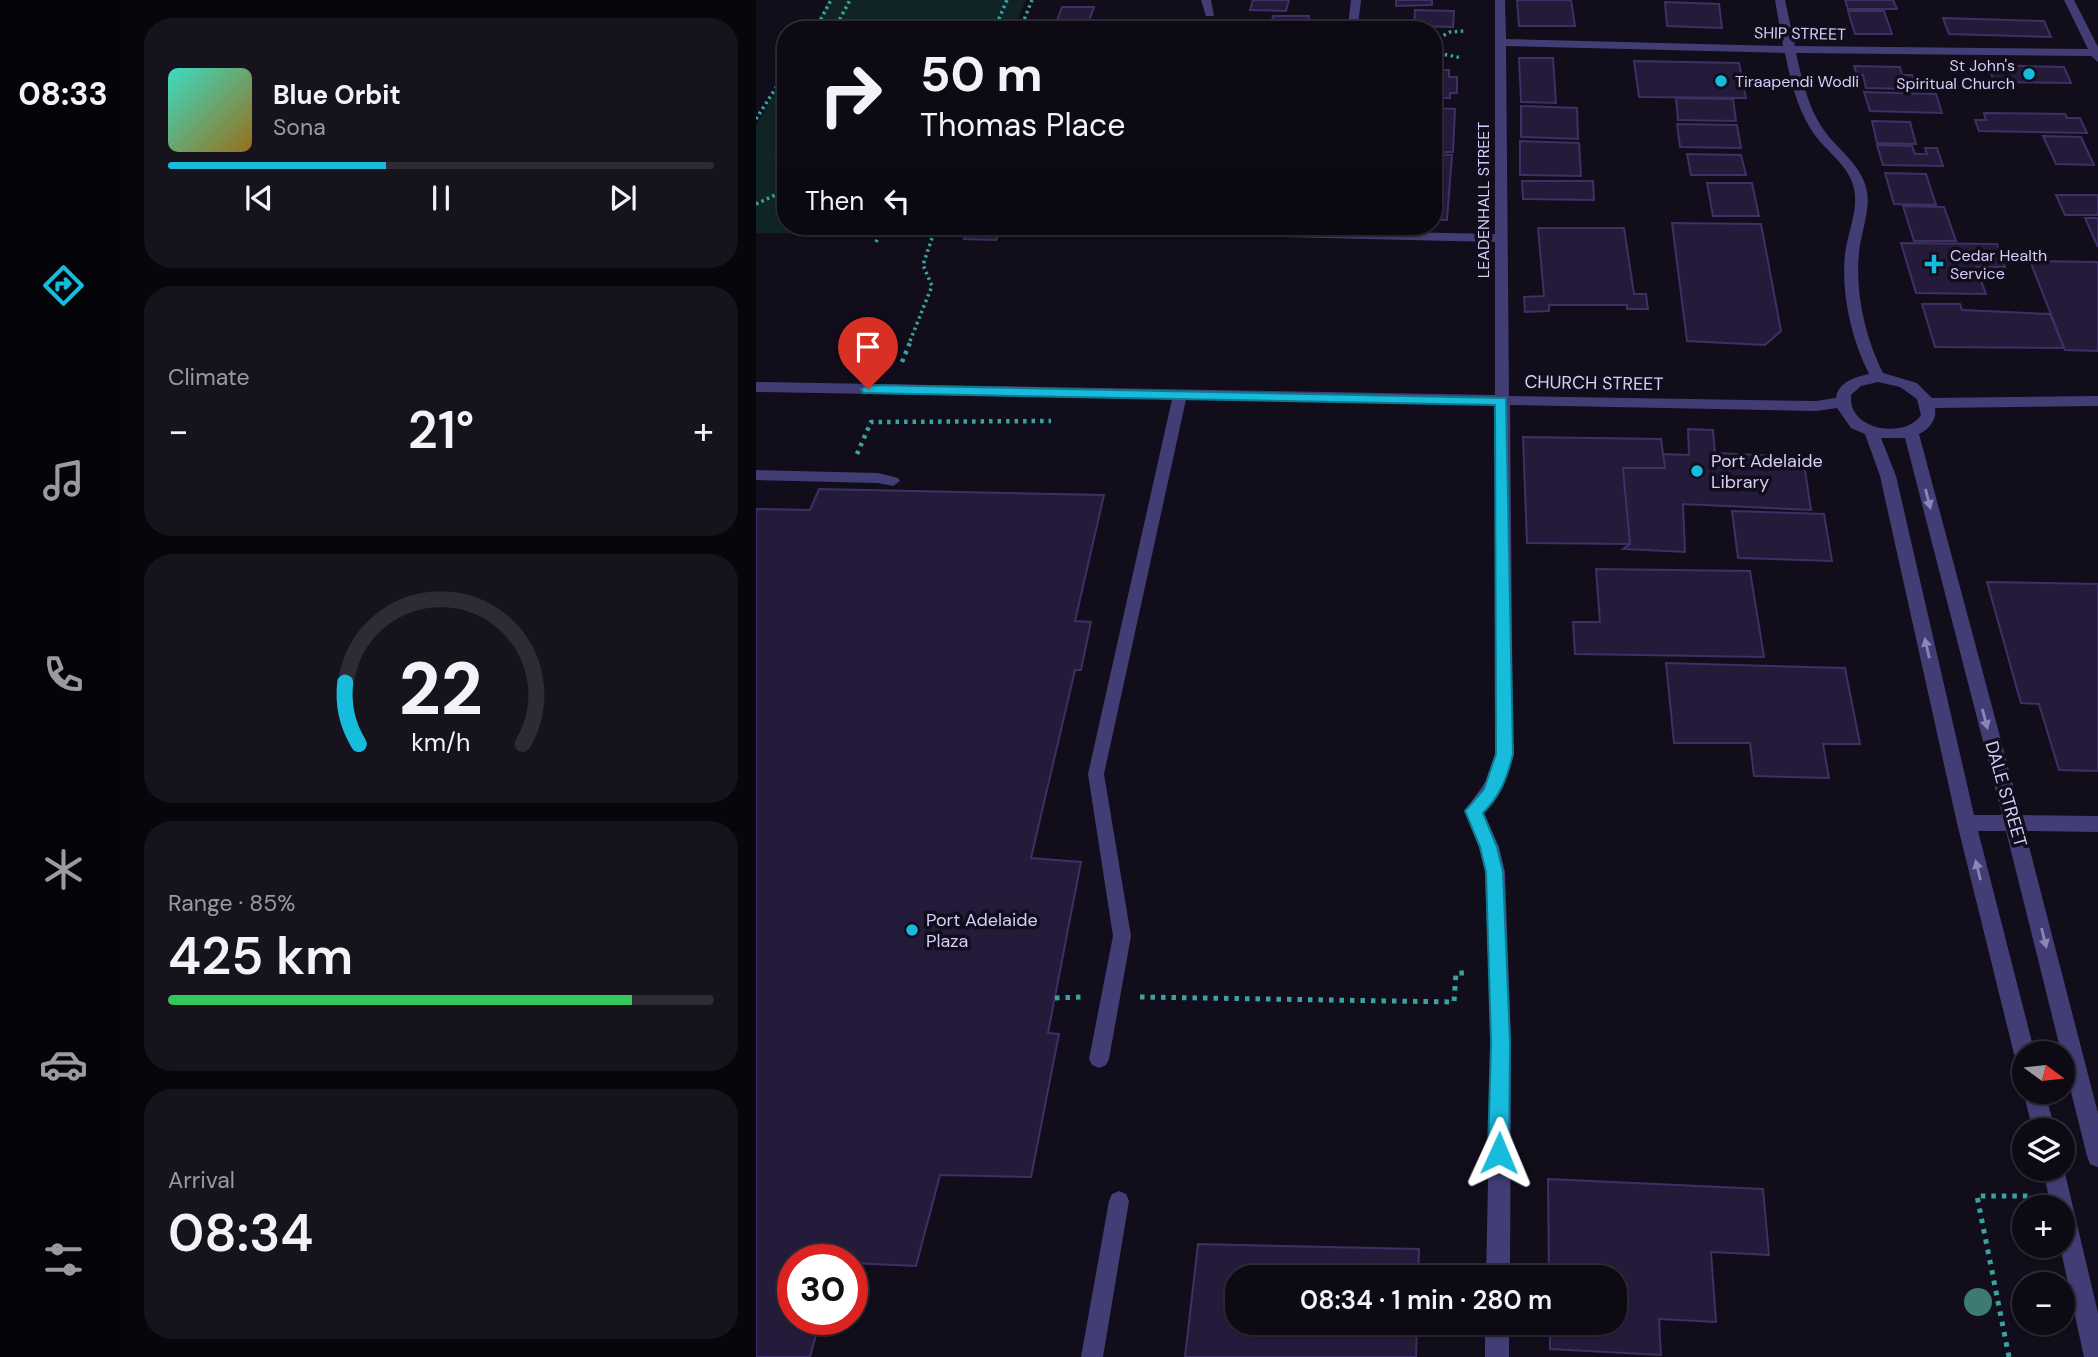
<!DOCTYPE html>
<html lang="en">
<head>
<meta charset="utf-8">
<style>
	body { margin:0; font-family:"DM Sans",sans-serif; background:#16131d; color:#f1f3f6; height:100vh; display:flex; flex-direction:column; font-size:26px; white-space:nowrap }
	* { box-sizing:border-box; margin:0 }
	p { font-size:23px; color:#9a9aa0 }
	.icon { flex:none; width:38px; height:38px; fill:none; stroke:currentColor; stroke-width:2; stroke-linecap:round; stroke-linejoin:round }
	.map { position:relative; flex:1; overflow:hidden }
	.sheet { display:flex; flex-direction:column; gap:18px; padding:18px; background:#07060b; width:630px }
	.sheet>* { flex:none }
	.top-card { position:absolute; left:21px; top:21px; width:665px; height:214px; border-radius:28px; box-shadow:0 2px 5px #0004,0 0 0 2px #2d2b34; background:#0d0a14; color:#f1f3f6; overflow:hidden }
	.needle { width:46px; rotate:105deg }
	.buttons { position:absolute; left:1256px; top:1041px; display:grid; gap:14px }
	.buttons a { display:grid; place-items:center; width:63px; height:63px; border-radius:50%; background:#0d0a14; box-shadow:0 2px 5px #0004,0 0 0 2px #2d2b34; font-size:35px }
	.speed { position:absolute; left:21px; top:1244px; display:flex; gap:14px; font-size:35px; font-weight:700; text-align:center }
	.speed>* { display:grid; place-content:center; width:91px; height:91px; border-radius:50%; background:#0d0a14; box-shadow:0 2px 5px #0004,0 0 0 2px #2d2b34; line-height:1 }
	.speed .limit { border:10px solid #d22; background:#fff; color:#111 }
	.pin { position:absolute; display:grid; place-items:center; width:60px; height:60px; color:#fff; margin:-72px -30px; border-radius:50% 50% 50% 0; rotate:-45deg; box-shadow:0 0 7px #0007 }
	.pin .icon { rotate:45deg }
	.me { position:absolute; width:77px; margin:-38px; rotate:1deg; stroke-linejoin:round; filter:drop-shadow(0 0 5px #0008) }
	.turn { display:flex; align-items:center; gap:24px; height:147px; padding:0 28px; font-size:32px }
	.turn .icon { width:91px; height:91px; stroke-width:2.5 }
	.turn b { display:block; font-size:49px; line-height:60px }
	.then { display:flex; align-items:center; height:66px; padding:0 28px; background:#0003; gap:14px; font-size:26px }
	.big { font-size:52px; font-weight:600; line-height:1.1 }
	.sheet .tile { flex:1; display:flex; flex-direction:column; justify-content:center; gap:10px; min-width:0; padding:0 24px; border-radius:28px; background:#16131d }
	.sheet .dial { align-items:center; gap:0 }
	.dial svg { height:182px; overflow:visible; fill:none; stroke:#2d2b34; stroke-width:7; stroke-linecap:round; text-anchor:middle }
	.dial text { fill:#f1f3f6; stroke:none }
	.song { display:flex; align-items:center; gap:21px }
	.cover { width:84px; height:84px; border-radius:10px; background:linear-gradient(135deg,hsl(170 70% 55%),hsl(40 70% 35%)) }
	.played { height:7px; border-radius:4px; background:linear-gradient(90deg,#17bbdc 40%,#2d2b34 40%) }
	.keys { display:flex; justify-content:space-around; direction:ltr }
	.heat { display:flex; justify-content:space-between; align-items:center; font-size:38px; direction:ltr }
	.charge { height:10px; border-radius:5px; background:linear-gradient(90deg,#34c759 85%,#2d2b34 0) }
	.trip { position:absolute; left:469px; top:1265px; width:402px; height:70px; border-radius:28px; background:#0d0a14; box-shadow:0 2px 5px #0004,0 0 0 2px #2d2b34; font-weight:600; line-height:70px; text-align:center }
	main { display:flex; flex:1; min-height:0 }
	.tab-bar { display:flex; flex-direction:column; width:126px; justify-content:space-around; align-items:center; background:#050408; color:#9a9aa0 }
	.tab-bar .icon { width:49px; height:49px }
	.tab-bar .selected { color:#17bbdc }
	.tab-bar b { font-size:32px; color:#f1f3f6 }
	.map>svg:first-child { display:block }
</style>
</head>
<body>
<main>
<nav class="tab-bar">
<b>08:33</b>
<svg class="icon selected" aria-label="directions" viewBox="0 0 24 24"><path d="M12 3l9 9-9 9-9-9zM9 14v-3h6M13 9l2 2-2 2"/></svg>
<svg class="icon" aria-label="music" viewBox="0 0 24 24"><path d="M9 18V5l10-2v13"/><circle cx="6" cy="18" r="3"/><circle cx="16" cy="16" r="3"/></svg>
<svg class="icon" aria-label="phone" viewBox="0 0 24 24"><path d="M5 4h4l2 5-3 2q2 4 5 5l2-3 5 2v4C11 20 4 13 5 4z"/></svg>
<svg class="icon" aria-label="climate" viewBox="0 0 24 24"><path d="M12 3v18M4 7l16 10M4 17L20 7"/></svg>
<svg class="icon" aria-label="car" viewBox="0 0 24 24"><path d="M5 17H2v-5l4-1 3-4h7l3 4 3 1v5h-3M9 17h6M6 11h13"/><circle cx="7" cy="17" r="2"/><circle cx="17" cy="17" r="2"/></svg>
<svg class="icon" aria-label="filters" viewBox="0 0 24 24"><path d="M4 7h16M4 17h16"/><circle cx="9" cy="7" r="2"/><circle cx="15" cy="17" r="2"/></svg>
</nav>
<section class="sheet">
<div class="tile">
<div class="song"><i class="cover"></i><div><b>Blue Orbit</b><p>Sona</p></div></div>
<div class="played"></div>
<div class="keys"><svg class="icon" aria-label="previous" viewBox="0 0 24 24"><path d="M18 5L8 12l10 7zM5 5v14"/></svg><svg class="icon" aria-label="pause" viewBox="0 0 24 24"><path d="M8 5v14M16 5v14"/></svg><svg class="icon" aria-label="next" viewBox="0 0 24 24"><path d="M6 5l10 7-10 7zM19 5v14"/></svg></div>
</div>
<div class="tile"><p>Climate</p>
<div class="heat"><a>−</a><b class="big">21°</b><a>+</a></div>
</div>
<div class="tile dial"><svg viewBox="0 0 100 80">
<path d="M14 69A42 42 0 1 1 86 69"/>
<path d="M14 69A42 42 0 0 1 8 42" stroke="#17bbdc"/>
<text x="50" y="56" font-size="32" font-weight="700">22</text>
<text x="50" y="72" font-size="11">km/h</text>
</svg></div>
<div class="tile"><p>Range · 85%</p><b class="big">425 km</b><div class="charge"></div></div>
<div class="tile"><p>Arrival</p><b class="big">08:34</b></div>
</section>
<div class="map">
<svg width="1342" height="1357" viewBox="0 0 1342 1357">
	<rect width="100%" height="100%" fill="#110d1b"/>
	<path fill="#112425" d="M73,0H270L257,30H56Z
		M30,74V226H175L172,235L0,233V125Z"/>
	<path fill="#241b3a" stroke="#3d3064" stroke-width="2" d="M497,0H533L530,11L494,10Z
		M640,0H676V5L640,6Z
		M761,0H815L819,26H763Z
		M1089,0H1137L1141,9H1092Z
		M909,2L963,4L966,28L911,26Z
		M306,7H338L333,21H301Z
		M659,10L698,11L697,27L658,26Z
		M1092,11H1128L1136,34H1099Z
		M517,16H553L551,30H514Z
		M1187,18L1288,21L1295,37L1193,34Z
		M320,24L356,25L354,30H318Z
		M763,58H797L800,103L765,102Z
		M878,61L983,63L990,98L883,97Z
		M1232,65L1308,67L1315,83L1238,82Z
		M1098,66L1144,67L1146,75H1156L1160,89L1110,88L1107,75H1101Z
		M677,70H693V77H701V93H694V98H677Z
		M1108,92L1180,94L1186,113L1114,111Z
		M920,98L977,99L980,121L922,120Z
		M765,106L821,108L822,139L765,137Z
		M677,108L699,109L697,152H677Z
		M1228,113L1309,114L1311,118H1324L1331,133L1223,131L1219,120H1230Z
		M1116,121L1154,122L1160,144L1121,143Z
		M921,124L981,125L985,148L924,147Z
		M1287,136L1325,137L1338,165L1300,164Z
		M764,141L823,143L825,176L764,175Z
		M1121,145L1156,146L1159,154H1171L1169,148H1181L1187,166L1127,165Z
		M677,154L696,155L691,220H677Z
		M931,154L985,155L990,175H935Z
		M1129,173L1170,174L1180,205L1138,204Z
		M766,181H837L838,200L767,199Z
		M951,183H996L1003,216H957Z
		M1300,195H1342V215H1309Z
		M1147,206L1188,207L1200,241H1158Z
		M1329,218H1342V247Z
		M916,223L1005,224L1025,331L1009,345L931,341Z
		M214,226H246L240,240L208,239Z
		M782,228H868L878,294H890L892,309H871V305H793V311L769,312L768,297L788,296Z
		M1145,243L1241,244L1249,267H1220L1230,294L1160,293Z
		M1274,261L1342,262V351L1309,350Z
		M1166,304H1204L1206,310L1294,314L1308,348L1179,347Z
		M932,429L957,430L959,453L1047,457L1055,510L927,504L929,552L867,549L874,544L867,468H909L907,454L933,455Z
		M767,437L905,439L909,468H867L874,544L771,543Z
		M63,489L348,495L319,621L335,622L325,670H319L275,858L325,862L292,1033L303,1034L275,1177L184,1175L160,1266L96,1263V1260H37V1320H64L54,1357H0V509L54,510Z
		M976,511L1068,514L1076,561L982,558Z
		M840,569L994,571L1008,657L819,654L817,622H844Z
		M1231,582L1342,584V771L1303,770L1283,704L1265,703Z
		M910,663L1089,668L1104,744H1067L1073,778L998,776L994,743H918Z
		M792,1179L1007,1189L1013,1255L955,1252L960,1322L903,1319L905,1355L794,1349V1323H859V1278H793Z
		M442,1244L663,1249L662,1278H481V1323H661L660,1357H429Z"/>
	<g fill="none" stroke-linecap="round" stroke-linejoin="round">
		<path stroke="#39a2a2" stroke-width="3.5" stroke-dasharray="2.5 3.5" stroke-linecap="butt" d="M59,29H78
			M59,30L75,0
			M78,30L94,0
			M238,30L251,0
			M264,30L276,0
			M677,41L694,32L708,31
			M677,52L706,58
			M30,118L20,157L30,174
			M0,119L30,72
			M0,204L30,190
			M120,242L128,226
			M154,341L176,286L167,265L180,226"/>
		<path stroke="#39a2a2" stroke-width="4.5" stroke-dasharray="3.5 5" stroke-linecap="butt" d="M146,362L155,340
			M101,454L115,422L295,421"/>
		<path stroke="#39a2a2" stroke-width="5" stroke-dasharray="4.5 6" stroke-linecap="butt" d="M384,997L698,1002L700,973H713
			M299,998L326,997
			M1253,1357L1221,1196H1275"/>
		<path fill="#433d76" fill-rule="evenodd" d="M595,0H605L602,26L597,29L592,26Z
			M424,391L431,395L348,774L375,936L353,1059L350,1065L343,1068L336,1065L333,1059L357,936L332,774L417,395Z
			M0,470L122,473L142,478L144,481L137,486L122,483L0,480Z
			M363,1191L370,1194L373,1201L347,1357H325L353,1201L356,1194Z"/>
		<path fill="#433d76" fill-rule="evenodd" d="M445,0H455L458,16H450Z
			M739,0H749L750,39L1027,46L1019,0H1029L1039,46L1332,49L1308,0H1318L1342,47V62L1335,56L1040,53C1046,80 1053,111 1070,133C1083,150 1102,163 1109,184C1117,206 1105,230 1103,253C1099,293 1109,337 1127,373L1161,383L1176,398L1342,396V406L1179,408C1181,420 1173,429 1163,434L1265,815L1342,816V832L1269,831L1342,1113V1167L1334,1164L1331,1156L1250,831H1222L1279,1054H1269V1064L1262,1061L1258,1054L1201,823L1124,476L1109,434L1095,428L1081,408L1060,411L754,405L757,754L747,785L728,813L743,847L749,872L755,1042L754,1278H730L735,1042L729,872L723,847L709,811L730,781L739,754V405L0,392V382L739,395V242L392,234L366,229L364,226L739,234ZM750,46L1029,53C1035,82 1042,113 1061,138C1073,153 1091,165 1097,185C1104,207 1092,231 1089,254C1085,294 1095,338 1113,374C1099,377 1082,382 1080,398L1060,401L753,396ZM1122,382L1144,387L1161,399L1165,415C1152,435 1110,433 1098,411C1095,407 1095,400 1095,395L1105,386ZM1125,438H1149L1246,815H1218L1140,476Z
			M1269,1089V1092H1289L1299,1130H1277L1267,1092Z
			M1307,1165L1342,1313V1357H1328L1304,1246H1307V1208H1295L1287,1169H1307Z
			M729,1323H753V1357H729Z"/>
	</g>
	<circle fill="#3e7974" cx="1222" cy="1302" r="14"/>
	<defs><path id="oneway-solid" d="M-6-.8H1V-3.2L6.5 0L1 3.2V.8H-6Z" transform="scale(1.75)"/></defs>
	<g fill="#8c85b8">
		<use href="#oneway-solid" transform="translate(1172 499) rotate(76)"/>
		<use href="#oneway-solid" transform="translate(1171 648) rotate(-103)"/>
		<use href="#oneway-solid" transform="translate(1229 719) rotate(75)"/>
		<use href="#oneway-solid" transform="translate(1222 870) rotate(-104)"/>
		<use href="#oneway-solid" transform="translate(1288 938) rotate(76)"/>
	</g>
	<path fill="#17bbdc" stroke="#0f7a8f" stroke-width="2" d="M112,385L750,398L757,754C751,778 745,795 727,813L741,847L747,872L754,1042L753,1153L750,1160L743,1163L735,1160L732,1153L735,1042L730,872L724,847L709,811L728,789L740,754L739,405L107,393L105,389Z"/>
	<g fill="#17bbdc" stroke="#110d1b" stroke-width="2.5">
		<circle cx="1273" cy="74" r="7"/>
		<circle cx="965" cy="81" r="7"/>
		<path d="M1174.5 253.5h7v7h7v7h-7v7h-7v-7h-7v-7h7z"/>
		<circle cx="941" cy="471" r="7"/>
		<circle cx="156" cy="930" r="7"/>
	</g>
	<g text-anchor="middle" stroke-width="7" stroke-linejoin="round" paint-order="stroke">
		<g font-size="16" fill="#d5cdfa" stroke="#110d1b">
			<text transform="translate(1044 33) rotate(1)" y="6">SHIP STREET</text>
			<text transform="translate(727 200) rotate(-90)" y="6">LEADENHALL STREET</text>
		</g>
		<g font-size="16" fill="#d5cdfa" stroke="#110d1b" text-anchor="start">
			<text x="1259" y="71" text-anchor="end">St John's<tspan x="1259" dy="18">Spiritual Church</tspan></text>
			<text x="979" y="87">Tiraapendi Wodli</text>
			<text x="1194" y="261">Cedar Health<tspan x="1194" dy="18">Service</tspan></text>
		</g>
		<g font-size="18" fill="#d5cdfa" stroke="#110d1b">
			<text transform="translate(838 383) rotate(1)" y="6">CHURCH STREET</text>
			<text transform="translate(1250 794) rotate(74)" y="6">DALE STREET</text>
		</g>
		<g font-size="18" fill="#d5cdfa" stroke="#110d1b" text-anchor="start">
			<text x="955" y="467">Port Adelaide<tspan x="955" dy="21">Library</tspan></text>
			<text x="170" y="926">Port Adelaide<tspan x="170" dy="21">Plaza</tspan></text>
		</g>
	</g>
</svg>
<div class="buttons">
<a><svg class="needle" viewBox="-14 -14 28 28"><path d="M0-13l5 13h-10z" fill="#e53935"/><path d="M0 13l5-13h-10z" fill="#9a9aa0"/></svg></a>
<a><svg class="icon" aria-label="layers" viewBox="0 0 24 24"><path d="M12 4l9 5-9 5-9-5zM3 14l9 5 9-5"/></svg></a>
<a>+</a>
<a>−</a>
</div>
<div class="speed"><div class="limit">30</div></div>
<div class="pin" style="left:112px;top:389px;background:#d93025"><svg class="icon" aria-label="arrive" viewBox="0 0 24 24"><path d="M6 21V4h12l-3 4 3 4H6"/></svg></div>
<svg class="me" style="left:743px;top:1153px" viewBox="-20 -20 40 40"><path d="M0-17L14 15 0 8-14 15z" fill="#17bbdc" stroke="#fff" stroke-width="4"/></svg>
<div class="trip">08:34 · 1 min · 280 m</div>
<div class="top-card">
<div class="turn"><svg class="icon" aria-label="right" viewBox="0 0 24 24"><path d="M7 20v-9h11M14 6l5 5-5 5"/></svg><div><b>50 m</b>Thomas Place</div></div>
<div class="then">Then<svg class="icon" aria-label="left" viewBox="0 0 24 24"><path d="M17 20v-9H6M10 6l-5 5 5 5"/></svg></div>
</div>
</div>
</main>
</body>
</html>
